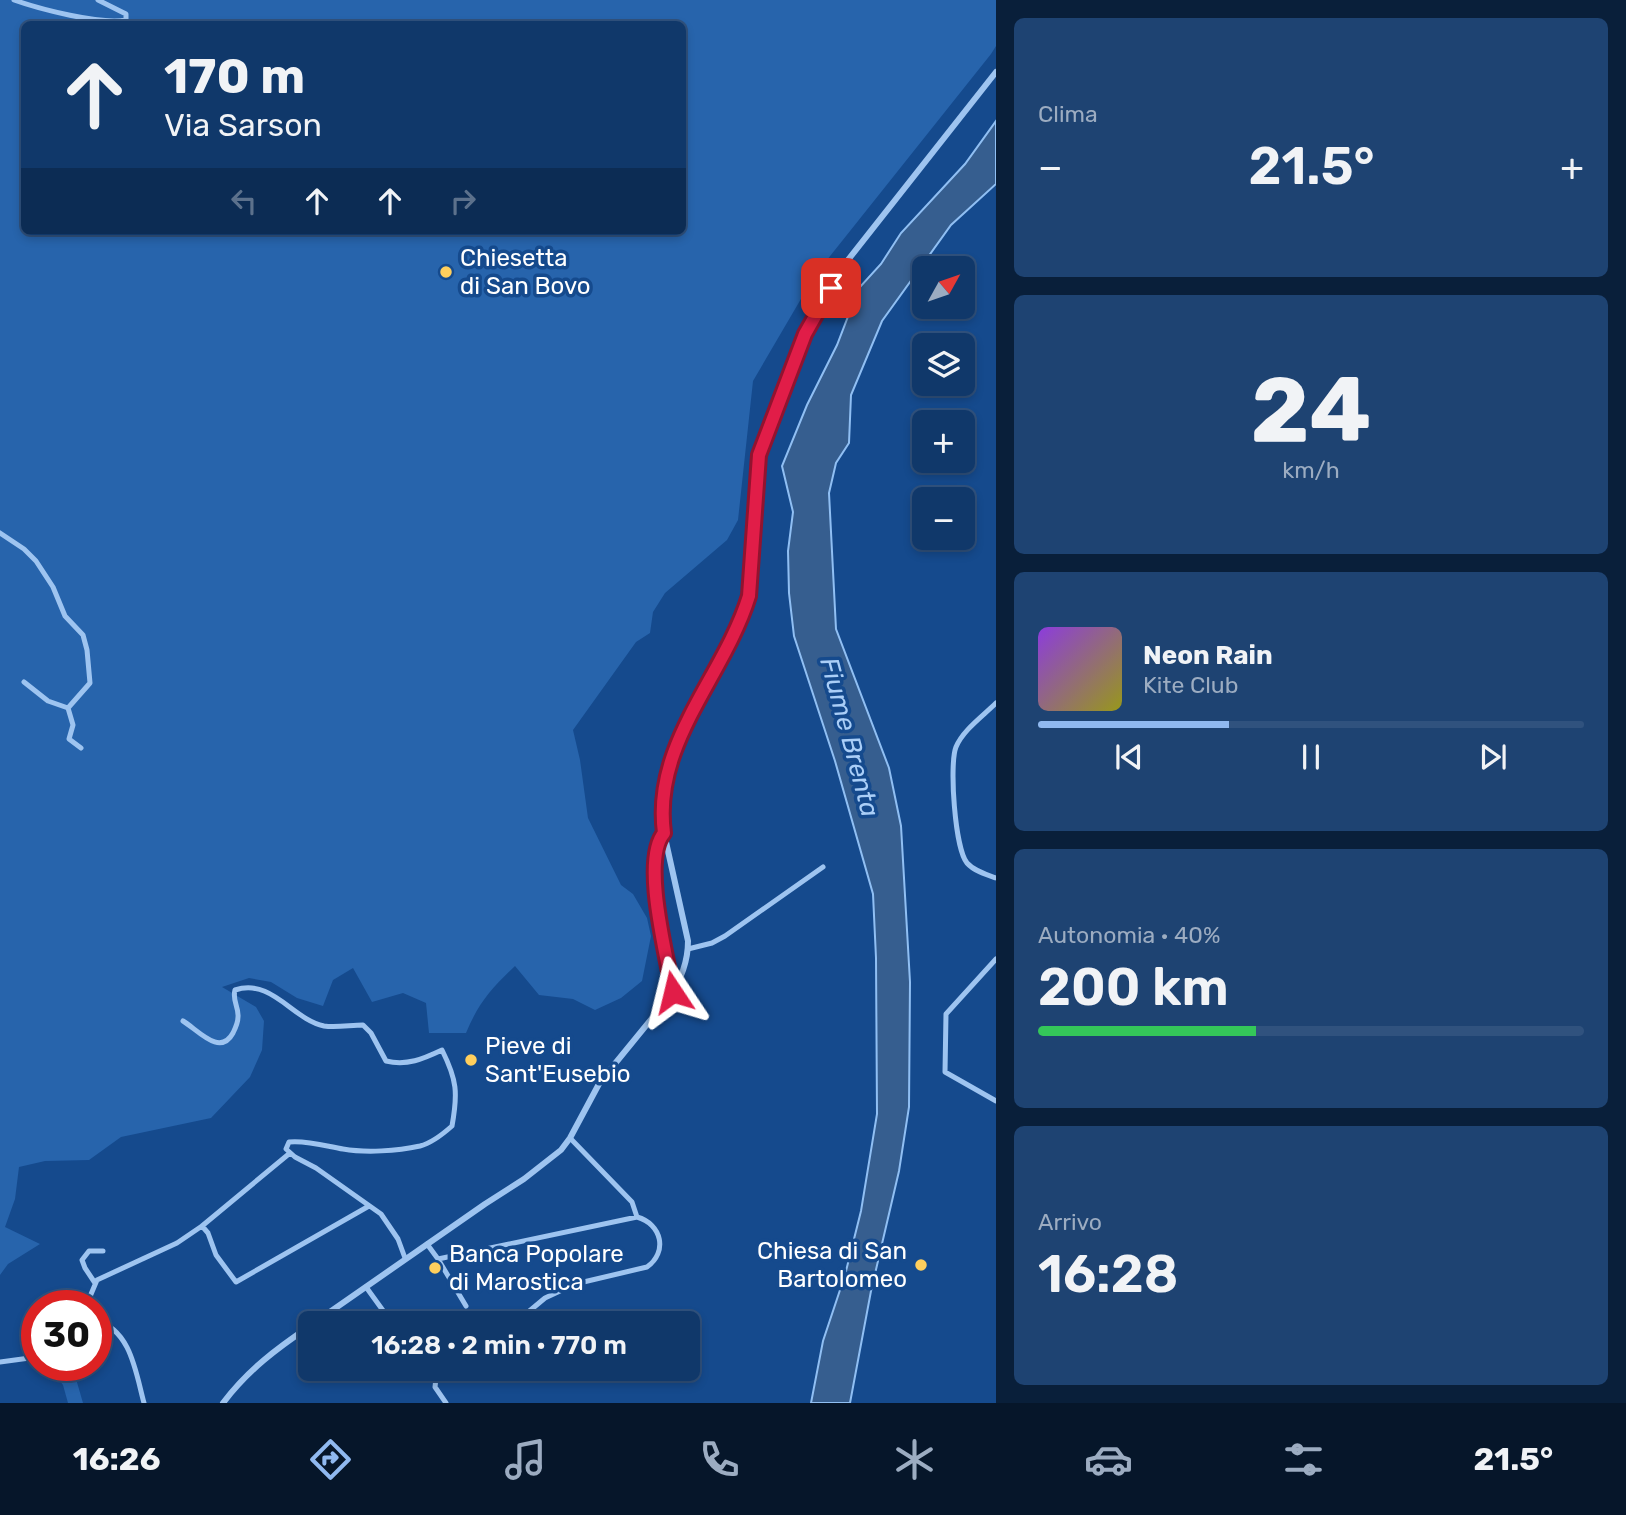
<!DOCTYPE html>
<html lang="it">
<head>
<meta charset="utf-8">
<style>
	body { margin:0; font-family:Rubik,sans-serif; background:#1e4372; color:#f1f3f6; height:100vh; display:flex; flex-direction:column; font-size:26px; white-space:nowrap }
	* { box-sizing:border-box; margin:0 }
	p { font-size:23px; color:#9cacc1 }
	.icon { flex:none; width:38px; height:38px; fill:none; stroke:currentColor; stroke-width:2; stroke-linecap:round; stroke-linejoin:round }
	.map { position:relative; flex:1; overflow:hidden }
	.panel { display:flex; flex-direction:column; gap:18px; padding:18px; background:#091f3a; width:630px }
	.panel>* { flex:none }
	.top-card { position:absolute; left:21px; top:21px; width:665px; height:214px; border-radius:10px; box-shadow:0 4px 10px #0003,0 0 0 2px #30527e; background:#10386a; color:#f1f3f6; overflow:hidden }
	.needle { width:46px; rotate:50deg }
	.buttons { position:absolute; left:912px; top:256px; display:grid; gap:14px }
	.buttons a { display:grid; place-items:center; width:63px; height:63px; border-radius:10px; background:#10386a; box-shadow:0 4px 10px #0003,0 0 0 2px #30527e; font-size:35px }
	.speed { position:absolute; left:21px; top:1290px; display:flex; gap:14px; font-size:35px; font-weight:700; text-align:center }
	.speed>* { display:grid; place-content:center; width:91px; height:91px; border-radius:50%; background:#10386a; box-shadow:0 4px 10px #0003,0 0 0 2px #30527e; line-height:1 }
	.speed .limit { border:10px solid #d22; background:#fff; color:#111 }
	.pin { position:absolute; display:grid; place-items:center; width:60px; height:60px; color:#fff; margin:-30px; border-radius:14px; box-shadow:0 4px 10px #0006 }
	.me { position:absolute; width:77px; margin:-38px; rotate:350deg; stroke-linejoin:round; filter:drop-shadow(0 0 5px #0008) }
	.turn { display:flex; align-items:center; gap:24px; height:147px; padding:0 28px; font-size:32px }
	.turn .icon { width:91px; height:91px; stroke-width:2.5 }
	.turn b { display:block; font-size:49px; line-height:60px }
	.lanes { display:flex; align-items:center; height:66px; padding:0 28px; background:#0003; justify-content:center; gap:35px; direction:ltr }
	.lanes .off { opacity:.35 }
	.big { font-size:52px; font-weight:600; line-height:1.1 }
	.panel .card { flex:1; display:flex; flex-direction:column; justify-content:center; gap:10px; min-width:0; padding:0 24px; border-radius:10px; background:#1e4372 }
	.panel .dial { align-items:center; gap:0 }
	.dial b { font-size:91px; line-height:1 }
	.song { display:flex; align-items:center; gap:21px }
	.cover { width:84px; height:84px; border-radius:10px; background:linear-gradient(135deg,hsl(270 70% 55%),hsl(60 70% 35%)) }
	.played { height:7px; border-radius:4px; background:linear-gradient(90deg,#90b9f0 35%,#30527e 35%) }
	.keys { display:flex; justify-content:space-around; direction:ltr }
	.heat { display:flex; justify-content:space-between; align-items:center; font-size:38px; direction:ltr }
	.charge { height:10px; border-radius:5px; background:linear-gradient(90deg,#34c759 40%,#30527e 0) }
	.trip { position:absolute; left:298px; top:1311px; width:402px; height:70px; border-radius:10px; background:#10386a; box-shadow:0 4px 10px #0003,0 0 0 2px #30527e; font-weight:600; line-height:70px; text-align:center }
	.menu { display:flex; height:112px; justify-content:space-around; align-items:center; background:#06162a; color:#9cacc1 }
	.menu .icon { width:49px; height:49px }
	.menu .selected { color:#90b9f0 }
	.menu b { font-size:32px; color:#f1f3f6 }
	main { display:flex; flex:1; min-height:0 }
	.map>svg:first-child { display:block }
</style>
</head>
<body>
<main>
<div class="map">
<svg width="996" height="1403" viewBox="0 0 996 1403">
	<rect width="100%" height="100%" fill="#154a8d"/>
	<path fill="#2764ac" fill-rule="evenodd" d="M0,0H996V46L991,54L815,275L753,381L738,520L727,540L665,593L653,612L650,633L636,642L573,730L580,760L588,818L621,885L633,894L647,918L651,936L642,981L621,998L595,1010L573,999L539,995L515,966C491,989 479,1002 466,1033H429L426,1003L403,993L372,1002L353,968L333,980L323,1006L297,998L271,982L249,978L222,987L256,1007L264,1021L262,1050L250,1077L211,1118L121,1137L89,1160L45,1161L19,1167L15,1199L5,1227L40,1244L8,1264L0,1275ZM24,24H682V231H24Z
		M52,1365H72L83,1403H68L63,1385L55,1374Z"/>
	<path fill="#365e8f" stroke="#90bff3" stroke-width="2" d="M996,121V184L951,225L882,321L851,395L849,443L836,463L829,493L836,629L889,768L901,826L910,982L909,1107L899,1171L871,1291L850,1403H811L823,1341L845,1275L861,1211L877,1114L876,958L873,894L835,761L794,636L789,593L788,551L793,512L782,466L807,405L837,345L859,288L881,264L901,233L965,164Z"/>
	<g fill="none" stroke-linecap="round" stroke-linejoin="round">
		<path stroke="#9ec4f0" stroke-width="5" d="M14,0C39,9 101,25 126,20V14L98,0
			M0,533L24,549L36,561L53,587L65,616L83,635L87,650L90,683L68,708
			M24,682L48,701L68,708
			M996,703C983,716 963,730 956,747C949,764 955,849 967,863C974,871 987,875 996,878
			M68,708L73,725L69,739L81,748
			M664,833C641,861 667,957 673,992
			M688,949L712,943L725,936L823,867
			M996,959L946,1014L945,1072L996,1101
			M183,1021C198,1030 220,1057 233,1033C235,1029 238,1023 238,1017C239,1007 232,1001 235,990C272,978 292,1019 324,1026C336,1028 351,1025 363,1025L371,1033L386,1061C407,1066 423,1059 442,1050C457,1080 458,1093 452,1126C443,1134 432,1143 420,1146C397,1151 366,1153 343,1149C326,1146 306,1140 289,1142L286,1149L295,1157L316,1168L381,1214L398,1239L405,1258
			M570,1138L632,1202L637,1217
			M202,1226L208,1233L216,1255L236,1282L369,1206
			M427,1244L438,1259L637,1217C662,1224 668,1252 647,1267L575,1284L545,1298L515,1323
			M438,1259L466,1306
			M95,1283L85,1268L82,1260L89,1251H103
			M366,1287L392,1323
			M86,1306L97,1280L177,1243L202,1226L290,1153
			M96,1321C131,1329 136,1374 144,1403
			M0,1362L37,1357
			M424,1368L436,1378L449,1376L458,1368
			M436,1378L435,1387L446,1403"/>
		<path stroke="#9ec4f0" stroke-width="6" d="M314,1323L485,1204L524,1179L561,1150L570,1138L600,1082L671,995C681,978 688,962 688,941L664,833L661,814L663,798L667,769L676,743L734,637L749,596L759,455L771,422L805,334L844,265L996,72
			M223,1403C248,1370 276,1349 310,1326"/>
	</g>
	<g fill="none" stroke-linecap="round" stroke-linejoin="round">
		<defs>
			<path id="route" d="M673,992C667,957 641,860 664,833C652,743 724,677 749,596L759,455L805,334L831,288"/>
		</defs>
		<use href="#route" stroke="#92132f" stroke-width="18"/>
		<use href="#route" stroke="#e11d48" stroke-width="12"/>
	</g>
	<g fill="#ffcf5d" stroke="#154a8d" stroke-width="2.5">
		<circle cx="446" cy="272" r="7"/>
		<circle cx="471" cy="1060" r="7"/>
		<circle cx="921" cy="1265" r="7"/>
		<circle cx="435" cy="1268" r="7"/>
	</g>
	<g text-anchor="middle" stroke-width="7" stroke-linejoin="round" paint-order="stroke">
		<g font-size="24" fill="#fff" stroke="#154a8d" text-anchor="start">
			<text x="460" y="266">Chiesetta<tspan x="460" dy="28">di San Bovo</tspan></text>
			<text x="485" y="1054">Pieve di<tspan x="485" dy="28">Sant'Eusebio</tspan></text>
			<text x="907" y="1259" text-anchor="end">Chiesa di San<tspan x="907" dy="28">Bartolomeo</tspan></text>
			<text x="449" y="1262">Banca Popolare<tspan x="449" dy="28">di Marostica</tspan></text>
		</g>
		<g font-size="26" font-style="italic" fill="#aacef7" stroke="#154a8d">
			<text transform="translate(850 737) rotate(75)" y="9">Fiume Brenta</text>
		</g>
	</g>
</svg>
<div class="buttons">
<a><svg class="needle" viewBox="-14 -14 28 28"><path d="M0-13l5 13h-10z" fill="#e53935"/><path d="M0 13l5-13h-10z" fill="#9cacc1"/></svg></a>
<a><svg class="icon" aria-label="layers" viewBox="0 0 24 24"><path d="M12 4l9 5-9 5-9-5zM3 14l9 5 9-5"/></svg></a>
<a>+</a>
<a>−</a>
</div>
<div class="speed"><div class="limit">30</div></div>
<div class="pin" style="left:831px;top:288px;background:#d93025"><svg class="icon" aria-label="arrive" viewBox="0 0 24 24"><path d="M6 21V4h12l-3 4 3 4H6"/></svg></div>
<svg class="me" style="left:673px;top:992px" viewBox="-20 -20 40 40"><path d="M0-17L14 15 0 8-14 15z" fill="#e11d48" stroke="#fff" stroke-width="4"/></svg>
<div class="trip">16:28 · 2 min · 770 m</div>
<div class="top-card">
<div class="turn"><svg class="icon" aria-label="ahead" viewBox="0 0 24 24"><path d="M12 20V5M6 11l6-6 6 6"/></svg><div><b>170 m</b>Via Sarson</div></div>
<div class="lanes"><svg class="icon off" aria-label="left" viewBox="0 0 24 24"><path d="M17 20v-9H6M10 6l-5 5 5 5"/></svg><svg class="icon" aria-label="ahead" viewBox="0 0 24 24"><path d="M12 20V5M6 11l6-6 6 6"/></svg><svg class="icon" aria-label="ahead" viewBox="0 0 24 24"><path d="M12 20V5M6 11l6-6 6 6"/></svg><svg class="icon off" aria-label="right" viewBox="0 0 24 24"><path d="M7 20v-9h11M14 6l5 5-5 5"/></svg></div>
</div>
</div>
<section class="panel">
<div class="card"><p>Clima</p>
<div class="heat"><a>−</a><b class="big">21.5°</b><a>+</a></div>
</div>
<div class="card dial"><b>24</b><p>km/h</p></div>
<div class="card">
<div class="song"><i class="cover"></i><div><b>Neon Rain</b><p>Kite Club</p></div></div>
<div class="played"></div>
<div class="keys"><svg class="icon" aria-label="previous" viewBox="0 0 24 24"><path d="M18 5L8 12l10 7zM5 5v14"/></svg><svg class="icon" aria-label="pause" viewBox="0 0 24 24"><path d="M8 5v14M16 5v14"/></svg><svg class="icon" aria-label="next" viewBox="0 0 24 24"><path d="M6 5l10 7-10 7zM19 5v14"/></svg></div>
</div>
<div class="card"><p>Autonomia · 40%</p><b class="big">200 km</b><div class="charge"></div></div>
<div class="card"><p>Arrivo</p><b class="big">16:28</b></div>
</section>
</main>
<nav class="menu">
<b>16:26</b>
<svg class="icon selected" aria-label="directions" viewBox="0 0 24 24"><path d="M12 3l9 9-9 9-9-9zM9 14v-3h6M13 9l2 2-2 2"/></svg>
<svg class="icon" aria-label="music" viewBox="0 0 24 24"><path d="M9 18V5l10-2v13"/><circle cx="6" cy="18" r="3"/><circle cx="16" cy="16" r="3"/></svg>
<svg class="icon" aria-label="phone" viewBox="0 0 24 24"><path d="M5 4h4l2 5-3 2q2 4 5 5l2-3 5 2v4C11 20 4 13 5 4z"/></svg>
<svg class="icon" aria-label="climate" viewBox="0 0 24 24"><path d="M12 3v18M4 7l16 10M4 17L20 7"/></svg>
<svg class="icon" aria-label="car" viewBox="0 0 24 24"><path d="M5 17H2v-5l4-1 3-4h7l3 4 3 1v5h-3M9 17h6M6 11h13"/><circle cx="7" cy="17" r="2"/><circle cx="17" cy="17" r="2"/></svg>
<svg class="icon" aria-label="filters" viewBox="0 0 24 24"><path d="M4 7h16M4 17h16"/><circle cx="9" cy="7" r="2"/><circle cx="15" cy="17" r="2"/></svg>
<b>21.5°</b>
</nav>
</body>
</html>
